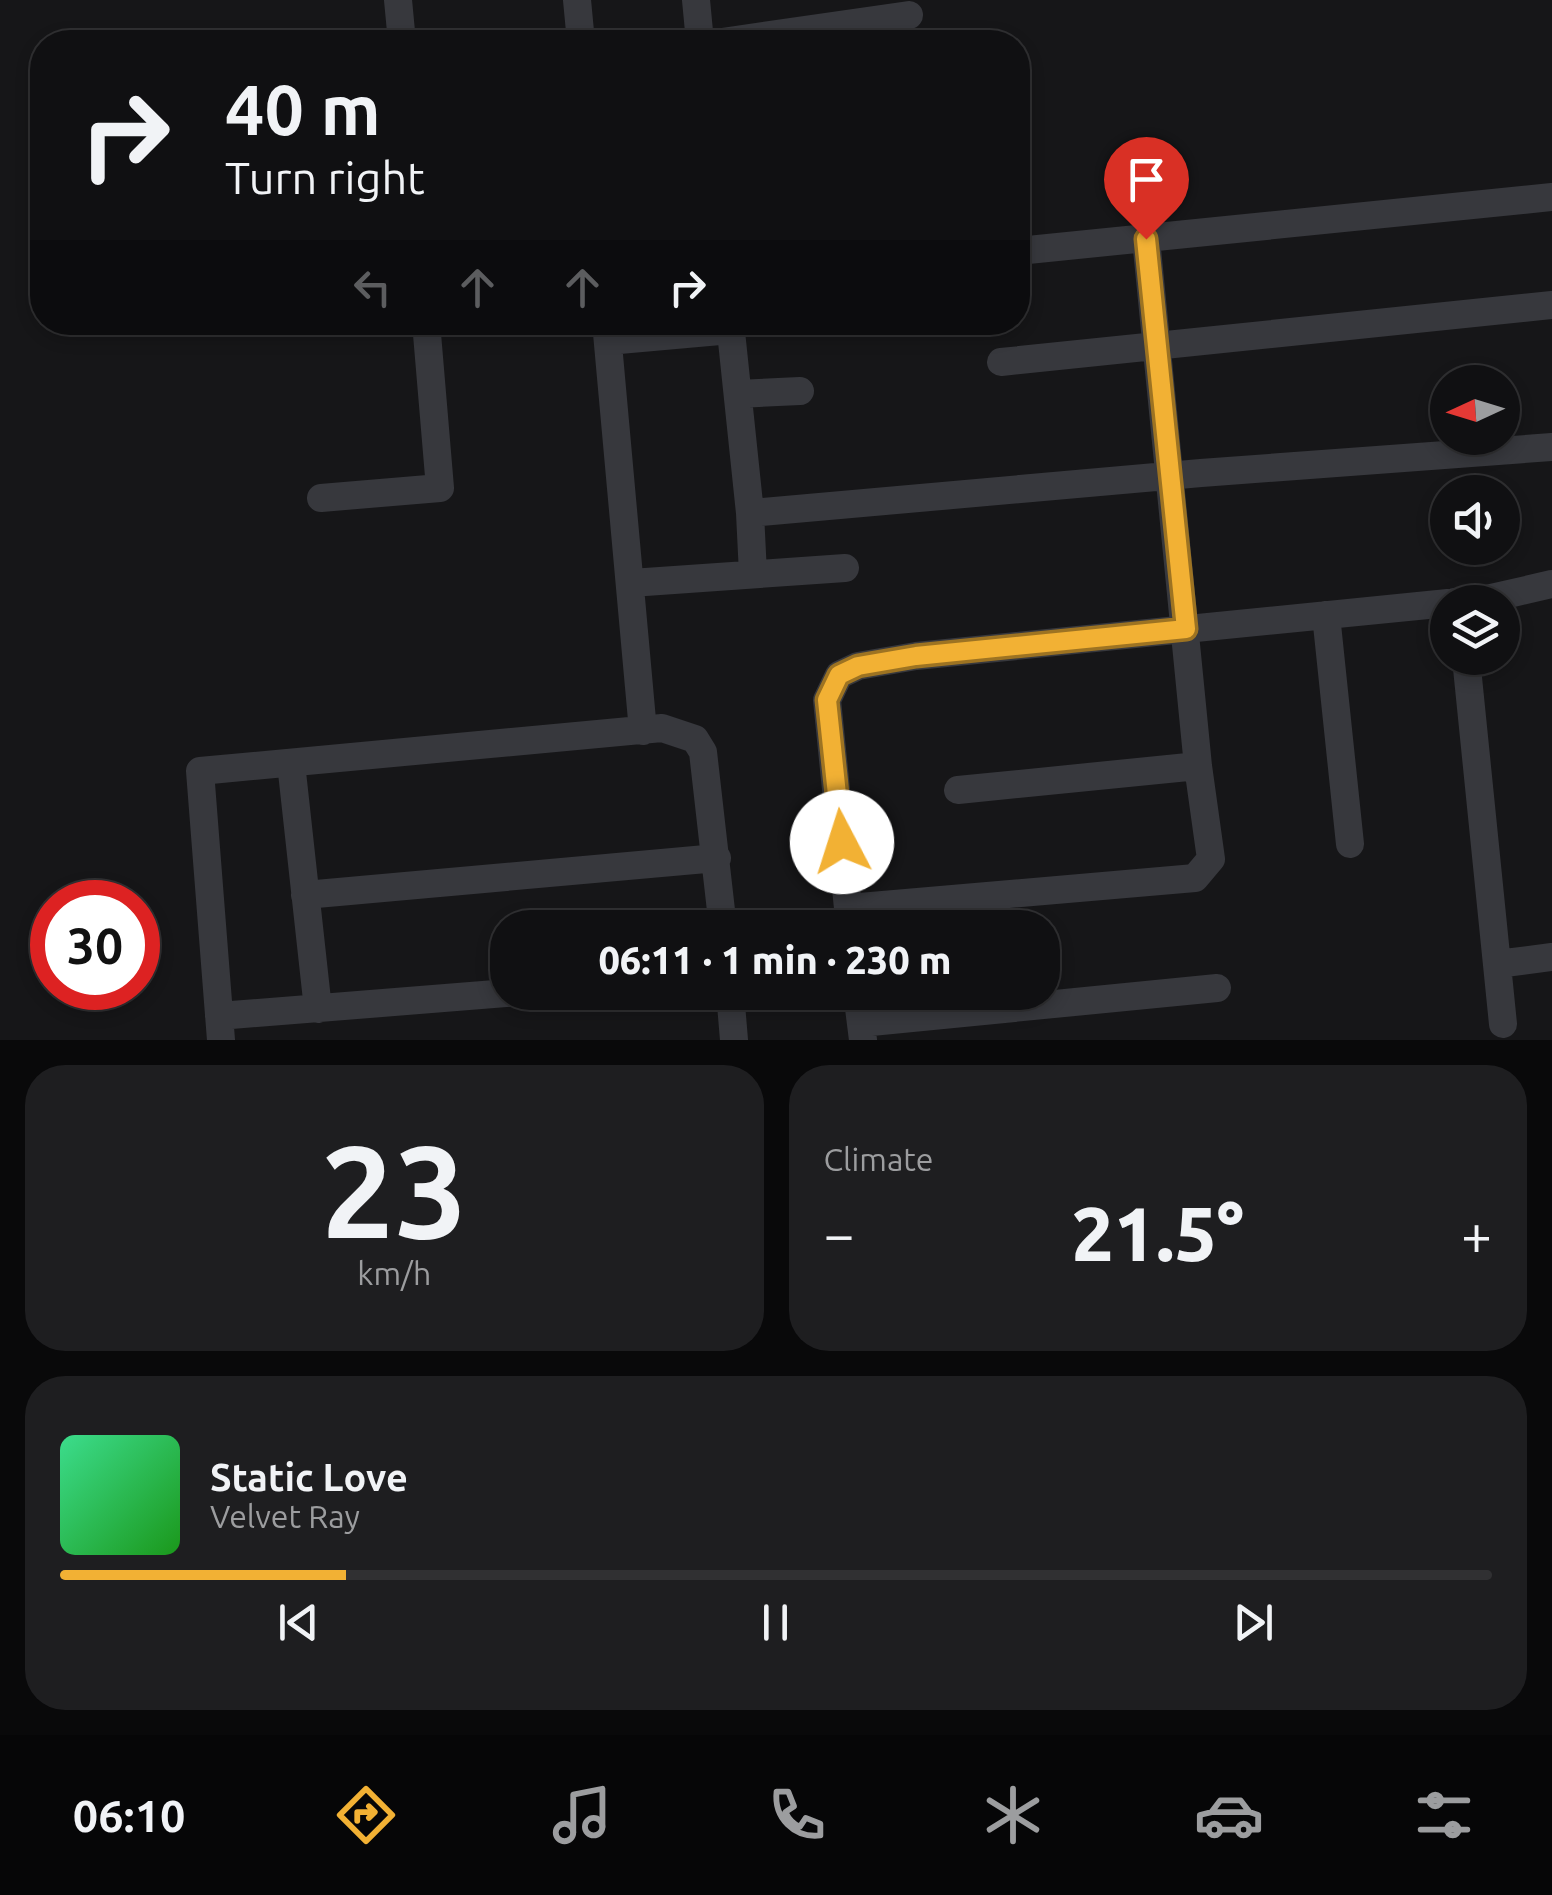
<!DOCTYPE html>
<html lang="en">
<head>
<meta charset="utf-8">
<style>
	body { margin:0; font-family:Ubuntu,sans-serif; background:#1e1e20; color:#f1f3f6; height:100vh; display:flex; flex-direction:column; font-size:38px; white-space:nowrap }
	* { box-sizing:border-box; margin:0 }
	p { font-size:32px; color:#9c9d9f }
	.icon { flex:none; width:55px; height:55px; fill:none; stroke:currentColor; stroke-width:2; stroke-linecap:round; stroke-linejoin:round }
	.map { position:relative; height:1040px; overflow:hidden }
	.details { display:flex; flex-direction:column; gap:25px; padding:25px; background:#09090a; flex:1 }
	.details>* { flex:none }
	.top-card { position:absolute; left:30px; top:30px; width:1000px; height:305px; border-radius:40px; box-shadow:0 5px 15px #0003,0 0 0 2px #303032; background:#101012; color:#f1f3f6; overflow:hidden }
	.needle { width:65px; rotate:266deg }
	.fabs { position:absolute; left:1430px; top:365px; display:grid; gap:20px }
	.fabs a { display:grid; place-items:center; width:90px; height:90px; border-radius:50%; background:#101012; box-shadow:0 5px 15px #0003,0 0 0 2px #303032; font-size:50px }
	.speed { position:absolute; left:30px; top:880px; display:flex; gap:20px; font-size:50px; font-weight:700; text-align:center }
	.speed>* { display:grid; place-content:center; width:130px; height:130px; border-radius:50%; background:#101012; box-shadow:0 5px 15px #0003,0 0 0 2px #303032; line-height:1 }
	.speed .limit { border:15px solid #d22; background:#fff; color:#111 }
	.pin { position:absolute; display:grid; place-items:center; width:85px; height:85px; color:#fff; margin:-102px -42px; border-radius:50% 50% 50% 0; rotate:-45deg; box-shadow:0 0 10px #0007 }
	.pin .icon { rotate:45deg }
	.me { position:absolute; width:110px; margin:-55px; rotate:355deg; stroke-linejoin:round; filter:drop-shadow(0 0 8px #0008) }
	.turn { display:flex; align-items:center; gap:35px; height:210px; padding:0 30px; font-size:45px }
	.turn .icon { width:130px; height:130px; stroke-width:2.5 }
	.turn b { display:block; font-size:70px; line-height:85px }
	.lanes { display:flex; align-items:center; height:95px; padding:0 30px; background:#0003; justify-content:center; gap:50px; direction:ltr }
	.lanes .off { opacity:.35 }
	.big { font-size:75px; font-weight:800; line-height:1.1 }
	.details .tile { flex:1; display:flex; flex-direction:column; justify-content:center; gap:15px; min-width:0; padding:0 35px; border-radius:40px; background:#1e1e20 }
	.details .dial { align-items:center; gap:0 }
	.dial b { font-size:130px; line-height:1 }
	.song { display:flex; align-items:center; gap:30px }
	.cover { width:120px; height:120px; border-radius:15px; background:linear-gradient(135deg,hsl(150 70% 55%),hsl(120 70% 35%)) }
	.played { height:10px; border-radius:5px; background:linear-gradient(90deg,#f2b134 20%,#303032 20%) }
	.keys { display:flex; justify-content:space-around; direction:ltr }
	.heat { display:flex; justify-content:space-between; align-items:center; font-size:55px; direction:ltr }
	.details .tiles { flex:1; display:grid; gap:25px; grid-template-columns:1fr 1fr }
	.tile:last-child { grid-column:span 2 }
	.trip { position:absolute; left:490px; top:910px; width:570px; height:100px; border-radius:40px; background:#101012; box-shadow:0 5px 15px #0003,0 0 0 2px #303032; font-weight:800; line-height:100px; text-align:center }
	.tabs { display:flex; height:160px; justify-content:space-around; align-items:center; background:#060607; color:#9c9d9f }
	.tabs .icon { width:70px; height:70px }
	.tabs .on { color:#f2b134 }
	.tabs b { font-size:45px; color:#f1f3f6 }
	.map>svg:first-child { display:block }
</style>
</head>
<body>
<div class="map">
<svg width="1552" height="1040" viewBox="0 0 1552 1040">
	<rect width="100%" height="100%" fill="#161618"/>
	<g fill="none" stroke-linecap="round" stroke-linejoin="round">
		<path stroke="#37383d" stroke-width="28" d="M398,0L402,42
			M577,0L581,42
			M696,0L700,42
			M722,42L909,15
			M1018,251L1552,197
			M606,322L643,731
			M730,322L750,513L1201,473L1552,447
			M608,341L731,330
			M1001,362L1552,305
			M738,394L800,391
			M321,498L440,488L426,322
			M750,513L753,574
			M631,583L845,568
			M1455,602L1487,599L1552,584
			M1326,615L1350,844
			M1466,658L1503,1024
			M291,763L318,1009
			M958,790L1198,766
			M305,895L717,858
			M848,908L827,700L839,675L858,666L916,656L1448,603
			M850,928L848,908L1195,878L1211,859L1198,766L1146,239
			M1497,964L1552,957
			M730,992L734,1040
			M857,992L863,1040
			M219,1016L520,992
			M861,1023L1217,988
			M221,1040L200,771L662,728L695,739L703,752L723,928"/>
	</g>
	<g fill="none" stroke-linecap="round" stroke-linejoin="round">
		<defs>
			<path id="route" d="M842,842L827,700L839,675L858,666L916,656L1186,629L1146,239"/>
		</defs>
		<use href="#route" stroke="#9d7322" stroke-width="25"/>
		<use href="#route" stroke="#f2b134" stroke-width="18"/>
	</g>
</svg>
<div class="fabs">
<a><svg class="needle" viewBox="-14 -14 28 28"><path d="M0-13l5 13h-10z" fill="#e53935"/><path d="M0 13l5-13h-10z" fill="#9c9d9f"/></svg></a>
<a><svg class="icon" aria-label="sound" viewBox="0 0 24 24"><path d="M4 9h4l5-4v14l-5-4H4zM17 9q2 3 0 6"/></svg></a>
<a><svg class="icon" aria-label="layers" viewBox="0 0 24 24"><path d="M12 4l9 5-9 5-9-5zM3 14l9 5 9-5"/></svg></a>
</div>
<div class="speed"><div class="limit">30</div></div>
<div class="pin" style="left:1146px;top:239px;background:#d93025"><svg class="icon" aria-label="arrive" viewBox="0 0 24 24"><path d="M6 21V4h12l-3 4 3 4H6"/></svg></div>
<svg class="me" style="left:842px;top:842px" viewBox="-20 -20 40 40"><circle r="19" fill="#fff"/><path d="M0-13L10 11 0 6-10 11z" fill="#f2b134"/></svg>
<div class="trip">06:11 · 1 min · 230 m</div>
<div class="top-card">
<div class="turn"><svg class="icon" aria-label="right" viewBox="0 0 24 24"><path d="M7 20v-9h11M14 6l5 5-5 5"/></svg><div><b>40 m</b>Turn right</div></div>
<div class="lanes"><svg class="icon off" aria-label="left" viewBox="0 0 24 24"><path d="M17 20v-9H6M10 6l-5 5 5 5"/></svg><svg class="icon off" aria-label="ahead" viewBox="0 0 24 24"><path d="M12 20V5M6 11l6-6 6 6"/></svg><svg class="icon off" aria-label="ahead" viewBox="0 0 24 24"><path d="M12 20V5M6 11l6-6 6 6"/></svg><svg class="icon" aria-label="right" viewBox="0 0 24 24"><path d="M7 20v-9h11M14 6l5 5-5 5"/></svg></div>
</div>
</div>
<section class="details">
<div class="tiles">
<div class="tile dial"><b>23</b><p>km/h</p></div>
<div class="tile"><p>Climate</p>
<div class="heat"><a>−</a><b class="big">21.5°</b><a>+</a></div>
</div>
<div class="tile">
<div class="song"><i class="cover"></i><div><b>Static Love</b><p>Velvet Ray</p></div></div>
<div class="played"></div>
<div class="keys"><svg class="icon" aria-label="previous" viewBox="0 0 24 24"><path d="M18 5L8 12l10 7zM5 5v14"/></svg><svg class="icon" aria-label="pause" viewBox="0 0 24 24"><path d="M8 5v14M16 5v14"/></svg><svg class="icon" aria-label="next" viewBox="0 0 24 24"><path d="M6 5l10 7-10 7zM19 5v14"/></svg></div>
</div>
</div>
</section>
<nav class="tabs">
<b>06:10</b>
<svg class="icon on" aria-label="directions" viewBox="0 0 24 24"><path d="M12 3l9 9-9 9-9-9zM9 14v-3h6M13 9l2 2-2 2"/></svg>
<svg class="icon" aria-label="music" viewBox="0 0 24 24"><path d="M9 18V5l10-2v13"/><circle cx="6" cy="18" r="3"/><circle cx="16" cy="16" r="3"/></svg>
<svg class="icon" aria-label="phone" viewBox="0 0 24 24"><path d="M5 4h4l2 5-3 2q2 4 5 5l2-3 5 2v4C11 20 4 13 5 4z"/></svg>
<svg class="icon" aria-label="climate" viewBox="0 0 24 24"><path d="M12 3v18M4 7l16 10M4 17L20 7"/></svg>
<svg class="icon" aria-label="car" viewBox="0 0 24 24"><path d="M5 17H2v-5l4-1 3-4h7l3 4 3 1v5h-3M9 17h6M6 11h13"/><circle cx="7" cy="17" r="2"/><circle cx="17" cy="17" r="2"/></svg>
<svg class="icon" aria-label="filters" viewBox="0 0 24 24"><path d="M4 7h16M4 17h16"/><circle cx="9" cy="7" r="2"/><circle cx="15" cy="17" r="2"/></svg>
</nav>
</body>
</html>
